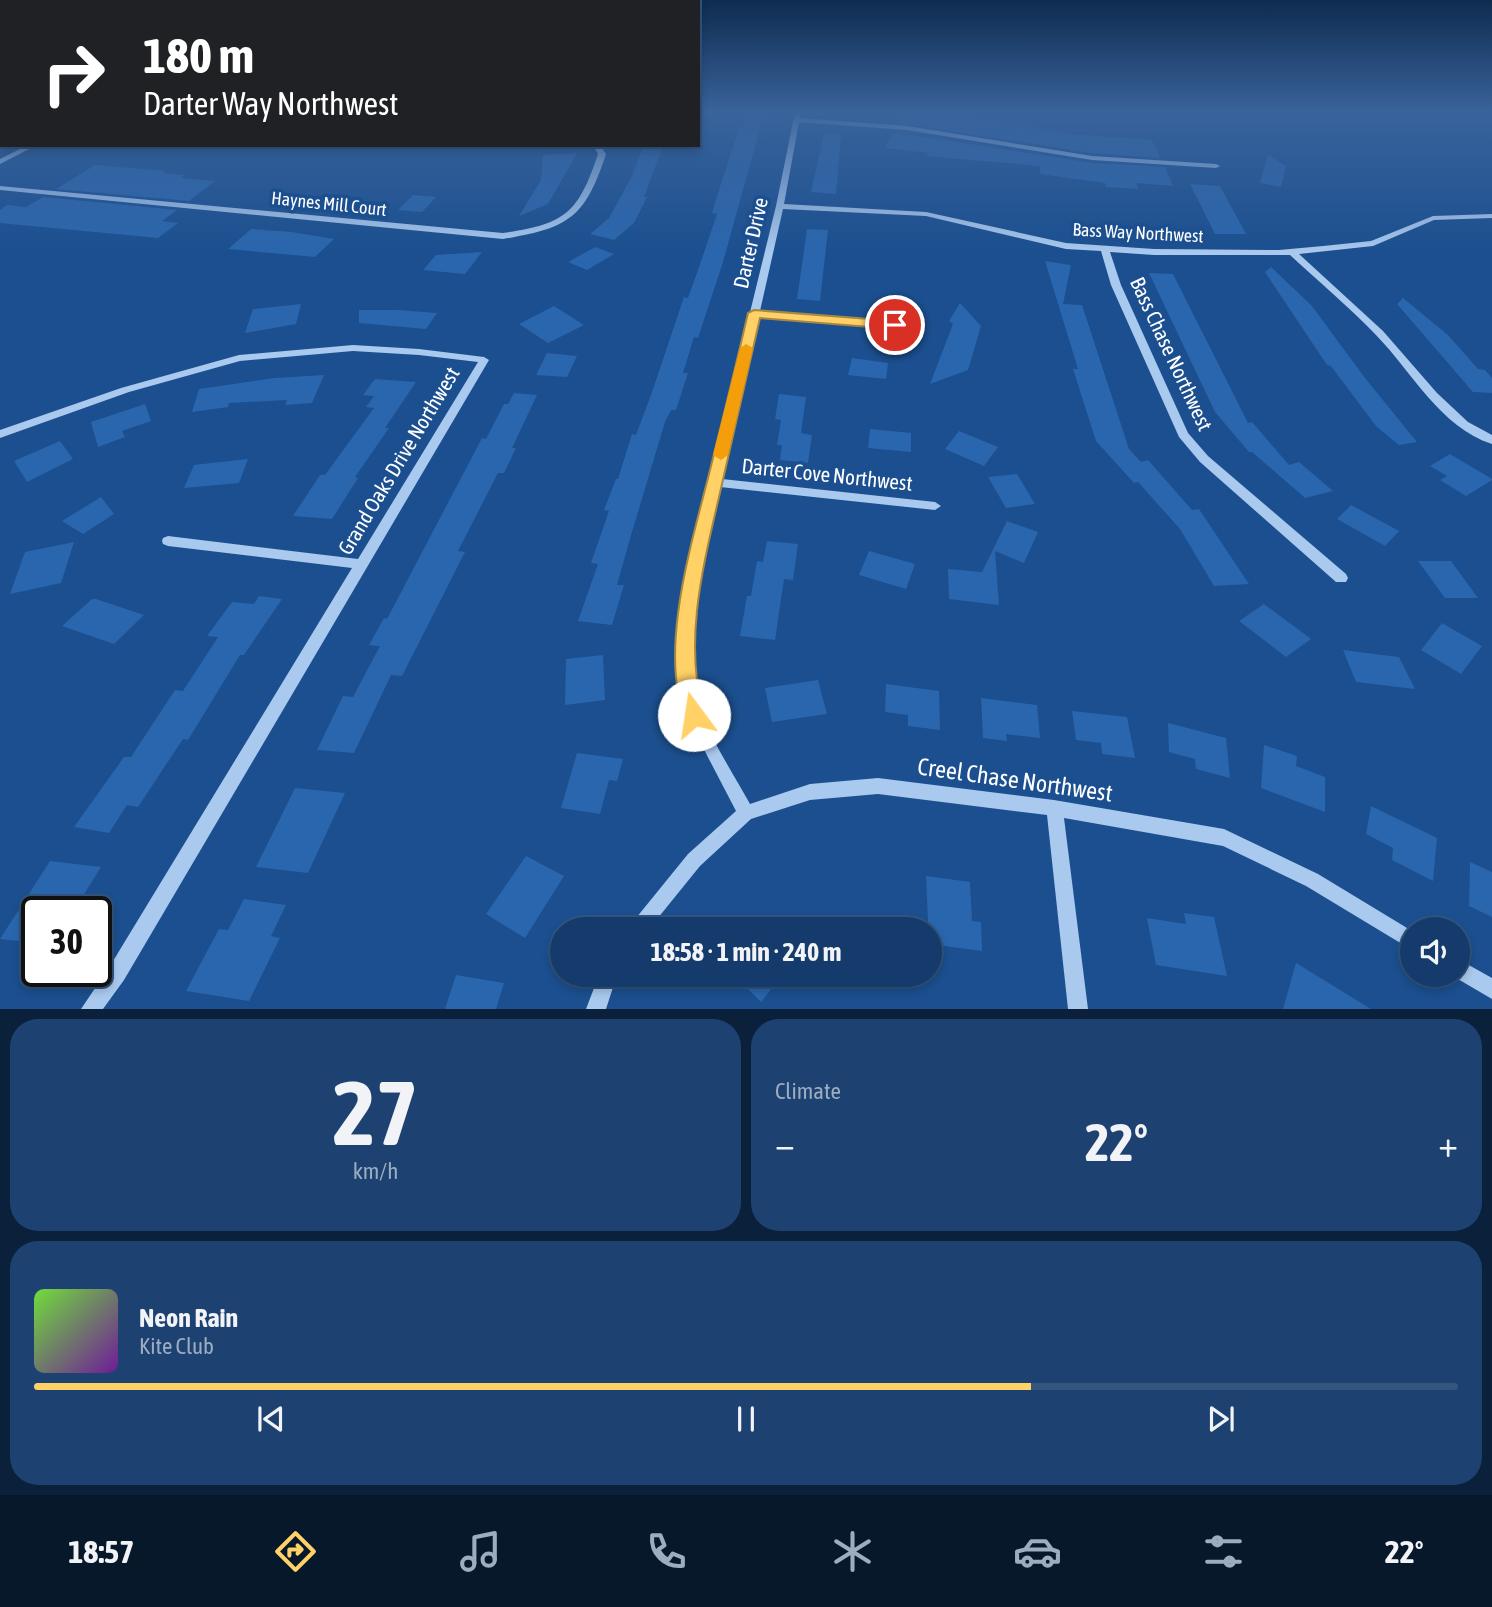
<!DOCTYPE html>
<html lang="en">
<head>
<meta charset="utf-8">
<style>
	body { margin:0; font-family:"Asap Condensed",sans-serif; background:#1d4271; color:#f1f3f6; height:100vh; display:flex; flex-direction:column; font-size:26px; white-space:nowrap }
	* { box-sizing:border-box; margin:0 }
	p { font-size:23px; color:#9dadc1 }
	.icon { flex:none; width:38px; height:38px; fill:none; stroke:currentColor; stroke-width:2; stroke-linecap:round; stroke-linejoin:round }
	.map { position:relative; height:1009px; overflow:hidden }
	.details { display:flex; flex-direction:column; gap:10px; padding:10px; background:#0b203b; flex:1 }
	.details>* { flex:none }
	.guide { position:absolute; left:0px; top:0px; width:700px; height:147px; box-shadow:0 4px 10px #0003,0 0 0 2px #33557e; background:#202124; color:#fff; overflow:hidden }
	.buttons { position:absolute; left:1400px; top:917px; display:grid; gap:14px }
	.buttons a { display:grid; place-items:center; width:70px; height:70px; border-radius:50%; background:#143b6b; box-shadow:0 4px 10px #0003,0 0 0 2px #33557e; font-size:35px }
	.speed { position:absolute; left:21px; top:896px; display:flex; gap:14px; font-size:35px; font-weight:700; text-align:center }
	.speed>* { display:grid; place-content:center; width:91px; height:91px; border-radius:50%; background:#143b6b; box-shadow:0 4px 10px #0003,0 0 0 2px #33557e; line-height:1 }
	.speed .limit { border:4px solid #111; border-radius:10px; background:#fff; color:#111 }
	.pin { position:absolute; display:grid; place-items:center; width:60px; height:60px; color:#fff; margin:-30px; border:4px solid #fff; border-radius:50%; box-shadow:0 2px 7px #0007 }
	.me { position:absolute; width:77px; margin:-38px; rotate:346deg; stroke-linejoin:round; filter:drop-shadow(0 0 5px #0008) }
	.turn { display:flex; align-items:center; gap:24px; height:147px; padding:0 28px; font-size:32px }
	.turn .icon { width:91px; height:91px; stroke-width:2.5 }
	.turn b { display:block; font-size:49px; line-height:60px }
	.big { font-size:52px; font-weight:700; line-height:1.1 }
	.details .tile { flex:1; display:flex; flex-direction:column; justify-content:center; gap:10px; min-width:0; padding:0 24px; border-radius:28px; background:#1d4271 }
	.details .dial { align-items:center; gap:0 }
	.dial b { font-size:91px; line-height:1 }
	.song { display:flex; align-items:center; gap:21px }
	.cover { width:84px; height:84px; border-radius:10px; background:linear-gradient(135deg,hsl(100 70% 55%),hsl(280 70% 35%)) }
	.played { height:7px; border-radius:4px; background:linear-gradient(90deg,#ffd166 70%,#33557e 70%) }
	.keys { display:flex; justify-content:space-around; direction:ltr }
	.heat { display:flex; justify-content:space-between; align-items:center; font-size:38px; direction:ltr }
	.details .tiles { flex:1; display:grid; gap:10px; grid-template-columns:1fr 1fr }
	.tile:last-child { grid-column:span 2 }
	.trip { position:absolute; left:550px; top:917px; width:392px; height:70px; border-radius:35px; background:#143b6b; box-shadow:0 4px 10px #0003,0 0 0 2px #33557e; font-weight:700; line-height:70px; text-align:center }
	.tabs { display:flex; height:112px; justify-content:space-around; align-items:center; background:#08182b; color:#9dadc1 }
	.tabs .icon { width:49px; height:49px }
	.tabs .current { color:#ffd166 }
	.tabs b { font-size:32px; color:#f1f3f6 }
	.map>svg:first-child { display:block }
</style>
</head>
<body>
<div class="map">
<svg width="1492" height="1009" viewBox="0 0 1492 1009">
	<rect width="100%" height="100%" fill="#1b4f8f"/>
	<path fill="#2a66ad" d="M902,112L1009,122L1069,134L1152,140L1160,158L1092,153L897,123Z
		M747,114H764L723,262L698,338L694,337L683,373H688L676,410H671L665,422L632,532L617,585H624L612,625L578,621L598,564L591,563L609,511L604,510L616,479H618L632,434L636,435L651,395L684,297L688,298L698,270L717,214L712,213L718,193L739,128H742Z
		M893,132L1092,163L1165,167L1173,186L1136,183L1138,189L1106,187L1105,183L1040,174V166L927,156L928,153L885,148Z
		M824,133L841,134L836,194L811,192Z
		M663,146L644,197H647L634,223L614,240L590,234L609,218L632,176L643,147Z
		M577,153L548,204L519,216L541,180L543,155Z
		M1268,155L1286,166L1281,187L1260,183Z
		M95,165L165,171L162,173L185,175L180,178L215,181L189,201L56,189Z
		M1190,184L1220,186L1246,234H1215Z
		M413,195L436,197L422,212L398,210Z
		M43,197L177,210L162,221L178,223L158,238L0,223V210L7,205L26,207Z
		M251,229L292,232L334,239L315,257L228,249Z
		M807,229L828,230L820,301L797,299Z
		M595,247L614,254L587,270L568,262Z
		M482,252L465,274L423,270L436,255Z
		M1045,261L1071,265L1063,304L1082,305L1129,449L1141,462L1148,460L1192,510L1199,509L1249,584L1214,586L1180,529L1138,482L1134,483L1096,441L1073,369H1078Z
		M1271,267L1312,306L1365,378L1417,442L1399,445L1376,426L1331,366L1327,365L1265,272Z
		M1149,273L1173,274L1248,423L1252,422L1289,465L1299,462L1333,491L1305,498L1252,452H1249L1215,412Z
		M1403,298L1448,335L1478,369L1485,370L1492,378V393L1473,392L1397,304Z
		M960,303L981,326L968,370L930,384L953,324L949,321Z
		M301,304L296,324L245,333L253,309Z
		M554,306L584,325L548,343L519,324Z
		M359,310H397L437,313L426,329L359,323Z
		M547,353L577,356L567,377L536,375Z
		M852,358L888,363L886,379L848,375Z
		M324,375L312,403L285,405L287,400L229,403L228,407L192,412L199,389L274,378Z
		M375,379L416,382L385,428H389L355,477L358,478L332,519L293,516L320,475H325L374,408L366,407L374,396L363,395Z
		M514,393L537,395L512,448H516L504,473H498L458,551L465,552L402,676L391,675L354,753L317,750L343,696L353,697L380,646L369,645L384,618L387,619L482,438L486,439L504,404H508Z
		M779,394L806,397L801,433L812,435L808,463L780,460L782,445H777L781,420L775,419Z
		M145,404L151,421L122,431L125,437L98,447L91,422Z
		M870,429L911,433V452L868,448Z
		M959,431L998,447L984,466L945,449Z
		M60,441L73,459L27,482L14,461Z
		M1450,454L1492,479V480L1466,496L1440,480L1447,476L1430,466Z
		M248,459L239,483L184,488L194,465Z
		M1017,474L1035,504L1006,508L988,477Z
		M101,497L114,514L83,534L62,521Z
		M1351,505L1399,531L1385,546L1337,519Z
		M1007,521L1038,532L1024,563L995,551L999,605L949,599L948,569L982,572Z
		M767,541L798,544L793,580L784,579L775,640L740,636L747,596H751L757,561L763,562Z
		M74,542L61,583L10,594L25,552Z
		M869,551L915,564L906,589L859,575Z
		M1418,561H1451L1478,598H1445Z
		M259,596L282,599L244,655H240L188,740L183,739L138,807L127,805L109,833L74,827L124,757H131L175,690L183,691L218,637L207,636L232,602L254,604Z
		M92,599H96L144,615L114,644L62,626Z
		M1264,604L1311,639L1286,657L1239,621Z
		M1442,623L1482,646L1461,674L1421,650Z
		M1343,650L1399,657L1415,689L1356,682Z
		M603,655L605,700L565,705L566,659Z
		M818,680L827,714L772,722L765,688Z
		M886,684L939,691L940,730L908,726V715L885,712Z
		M981,698L1037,705L1040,738L1006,734L1007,741L983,738Z
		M1072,711L1127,717L1135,758L1102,754L1101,743L1076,740Z
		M1168,723L1226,738L1230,778L1196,769L1195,759L1169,752Z
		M1264,745L1297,756L1296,766L1325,777V812L1261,788Z
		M577,753L623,759L617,781L609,780L600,814L561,808Z
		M295,788L345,793L308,873L256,867Z
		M1371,806L1437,838L1433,881L1392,860L1393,848L1366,834Z
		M526,856L564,876L525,938L486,914Z
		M50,861L101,867L73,912H37V943L0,939Z
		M1470,862L1492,872V917L1469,906Z
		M926,876L970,882L972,921L981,922L982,951L929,944Z
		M244,899L286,905L271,936L280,938L249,1001L186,991L219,929L228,930Z
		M1184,913L1214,917L1227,976L1156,965L1147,918L1186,924Z
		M1296,963L1371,1009H1283Z
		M456,975L504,983L496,1009H445Z
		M734,975H782L761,1002Z"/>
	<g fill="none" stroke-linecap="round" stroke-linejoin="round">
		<path fill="#a9c9ee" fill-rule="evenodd" d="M795,112H801L800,118L907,126L1092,156L1216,164L1220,166L1216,168L1092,160L907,130L799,122L784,204L926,212L1066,243L1154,249L1279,250L1323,246L1371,241L1433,216L1492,214V218L1434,220L1373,246L1299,254L1383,331L1437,393L1468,422L1492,435V444C1440,427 1412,372 1376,335C1349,307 1318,281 1290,255H1154L1110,252L1121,285L1188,433L1208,456L1346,574L1348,578L1346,582H1336L1200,462L1179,437L1111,285L1101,251L1066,249L926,216L783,209L760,311L895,322L900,325L895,328L759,316L722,479L935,502L941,506L935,510L720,487C705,549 676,653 701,714C714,744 734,775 750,804L810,784L878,778L1054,800L1224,829L1318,874L1412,931V950L1306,886L1223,846L1064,818L1088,1009H1068L1047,815L878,794L810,800L751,819L700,866L649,929H629L632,923L688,854L736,811L686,715L679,686L677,650L687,570L776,206Z
			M28,145H37L0,164V159Z
			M593,145H600L606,154C585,218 569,228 503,239L0,190V186L503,233C565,224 578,214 598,154Z
			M353,345L419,349L484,357L489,360L124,980L103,1009H81L110,966L352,568L168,546L163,544L162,541L163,538L168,536L358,559L478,362L419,355L353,351L240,361L129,392L0,438V430L121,388L239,355Z
			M1458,959L1492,978V999L1451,975H1458Z
			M599,975H617L606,1009H586Z"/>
	</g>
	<linearGradient id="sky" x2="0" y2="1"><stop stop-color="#0f2b4f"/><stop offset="0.44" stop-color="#39639b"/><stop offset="1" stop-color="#39639b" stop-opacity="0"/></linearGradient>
	<rect width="1492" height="253" fill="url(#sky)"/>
	<path fill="#ffd166" stroke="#a68842" stroke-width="2" d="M754,310L895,321L901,325L895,329L760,318C747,373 735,429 722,484C705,559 682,639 704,715L701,722L694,724L687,722C656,654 693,539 710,470C723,418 736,365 748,313Z"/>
	<path fill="#f59e0b" d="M746,344L753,348L728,455L721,460L713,455L740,348Z"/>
	<g text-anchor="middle" stroke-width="7" stroke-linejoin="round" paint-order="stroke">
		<g font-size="18" fill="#fff" stroke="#1b4f8f">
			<text transform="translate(329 204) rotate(6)" y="6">Haynes Mill Court</text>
			<text transform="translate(1138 233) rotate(3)" y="6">Bass Way Northwest</text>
		</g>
		<g font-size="21" fill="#fff" stroke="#1b4f8f">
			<text transform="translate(751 243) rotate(-77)" y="7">Darter Drive</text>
			<text transform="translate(1171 354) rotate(65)" y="7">Bass Chase Northwest</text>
			<text transform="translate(399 461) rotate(-59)" y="7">Grand Oaks Drive Northwest</text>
			<text transform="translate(827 475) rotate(6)" y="7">Darter Cove Northwest</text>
		</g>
		<g font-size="24" fill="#fff" stroke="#1b4f8f">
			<text transform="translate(1015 780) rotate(8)" y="8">Creel Chase Northwest</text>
		</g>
	</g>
</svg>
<div class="buttons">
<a><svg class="icon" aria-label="sound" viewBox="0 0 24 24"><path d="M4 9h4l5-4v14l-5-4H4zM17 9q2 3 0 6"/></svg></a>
</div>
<div class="speed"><div class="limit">30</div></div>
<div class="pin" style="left:895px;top:325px;background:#d93025"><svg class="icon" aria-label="arrive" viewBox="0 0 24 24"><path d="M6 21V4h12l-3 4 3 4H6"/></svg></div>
<svg class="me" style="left:694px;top:715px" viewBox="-20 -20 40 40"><circle r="19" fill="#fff"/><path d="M0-13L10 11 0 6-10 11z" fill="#ffd166"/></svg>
<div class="trip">18:58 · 1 min · 240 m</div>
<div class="guide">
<div class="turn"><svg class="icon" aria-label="right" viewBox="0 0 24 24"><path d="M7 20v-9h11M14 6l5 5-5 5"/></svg><div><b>180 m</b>Darter Way Northwest</div></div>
</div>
</div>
<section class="details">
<div class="tiles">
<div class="tile dial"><b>27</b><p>km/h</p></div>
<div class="tile"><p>Climate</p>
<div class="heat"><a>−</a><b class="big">22°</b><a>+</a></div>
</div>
<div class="tile">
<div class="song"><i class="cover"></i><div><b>Neon Rain</b><p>Kite Club</p></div></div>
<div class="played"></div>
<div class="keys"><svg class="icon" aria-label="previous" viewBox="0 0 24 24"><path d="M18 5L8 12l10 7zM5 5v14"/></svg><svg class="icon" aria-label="pause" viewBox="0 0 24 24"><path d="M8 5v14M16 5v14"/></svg><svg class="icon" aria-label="next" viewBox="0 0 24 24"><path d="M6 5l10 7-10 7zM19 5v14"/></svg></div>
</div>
</div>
</section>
<nav class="tabs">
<b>18:57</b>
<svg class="icon current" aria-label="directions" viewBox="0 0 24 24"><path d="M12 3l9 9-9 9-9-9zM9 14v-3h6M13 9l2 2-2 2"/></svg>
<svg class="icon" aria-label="music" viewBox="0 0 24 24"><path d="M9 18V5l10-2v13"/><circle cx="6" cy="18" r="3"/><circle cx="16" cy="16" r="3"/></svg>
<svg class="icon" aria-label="phone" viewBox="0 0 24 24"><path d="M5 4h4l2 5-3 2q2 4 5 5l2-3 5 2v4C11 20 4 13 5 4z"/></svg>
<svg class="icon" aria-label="climate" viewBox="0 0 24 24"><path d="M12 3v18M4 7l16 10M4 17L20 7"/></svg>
<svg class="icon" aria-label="car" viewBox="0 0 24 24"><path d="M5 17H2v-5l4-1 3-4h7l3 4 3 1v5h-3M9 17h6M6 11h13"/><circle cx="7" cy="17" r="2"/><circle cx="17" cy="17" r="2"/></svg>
<svg class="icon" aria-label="filters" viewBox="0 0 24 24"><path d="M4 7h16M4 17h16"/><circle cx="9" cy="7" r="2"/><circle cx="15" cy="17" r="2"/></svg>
<b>22°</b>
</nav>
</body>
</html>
